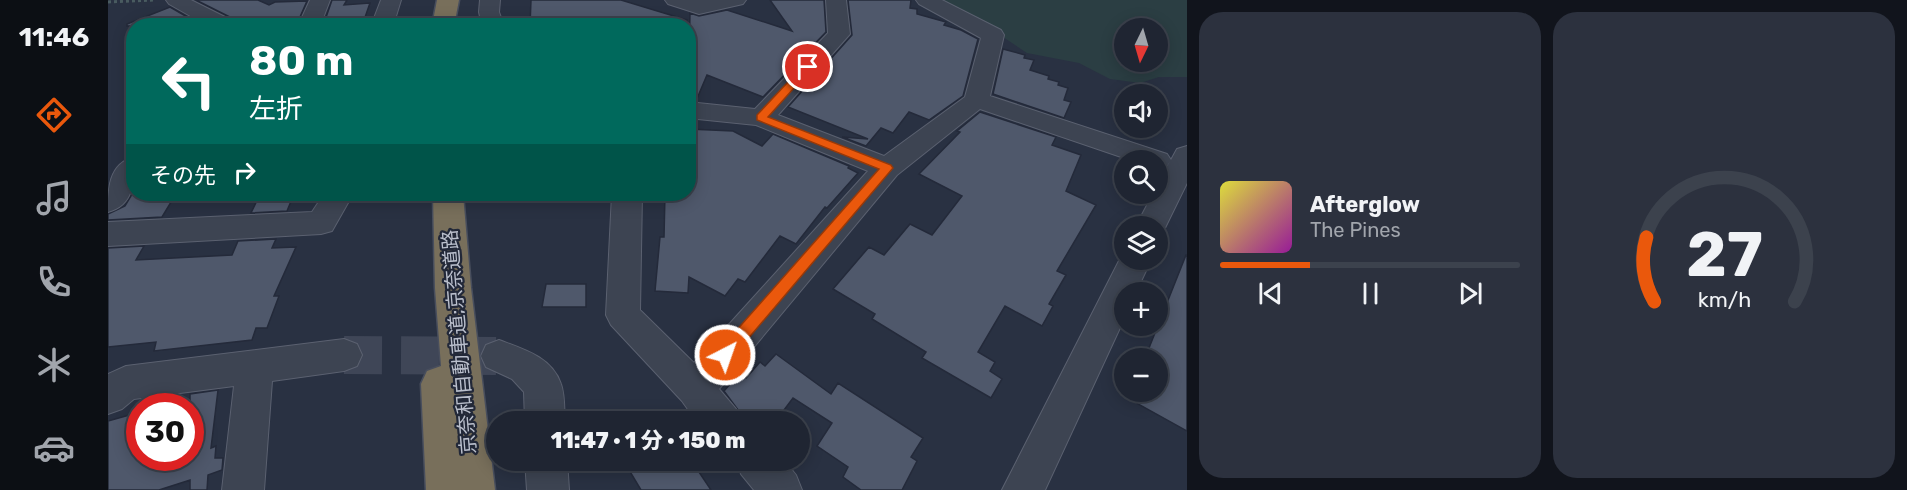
<!DOCTYPE html>
<html lang="ja">
<head>
<meta charset="utf-8">
<style>
	body { margin:0; font-family:Rubik,"Noto Sans JP",sans-serif; background:#2c313e; color:#f1f3f6; height:100vh; display:flex; flex-direction:column; font-size:22px; white-space:nowrap }
	* { box-sizing:border-box; margin:0 }
	p { font-size:20px; color:#a1a5ac }
	.icon { flex:none; width:33px; height:33px; fill:none; stroke:currentColor; stroke-width:2; stroke-linecap:round; stroke-linejoin:round }
	.map { position:relative; flex:1; overflow:hidden }
	.drawer { display:flex; flex-direction:column; gap:12px; padding:12px; background:#11141c; width:720px }
	.drawer>* { flex:none }
	.top-card { position:absolute; left:18px; top:18px; width:570px; height:183px; border-radius:24px; box-shadow:0 3px 15px #0003,0 0 0 2px #3c424d; background:#00695c; color:#fff; overflow:hidden }
	.needle { width:39px; rotate:185deg }
	.fabs { position:absolute; left:1006px; top:18px; display:grid; gap:12px }
	.fabs a { display:grid; place-items:center; width:54px; height:54px; border-radius:50%; background:#1f2532; box-shadow:0 3px 15px #0003,0 0 0 2px #3c424d; font-size:30px }
	.speed { position:absolute; left:18px; top:393px; display:flex; gap:12px; font-size:30px; font-weight:700; text-align:center }
	.speed>* { display:grid; place-content:center; width:78px; height:78px; border-radius:50%; background:#1f2532; box-shadow:0 3px 15px #0003,0 0 0 2px #3c424d; line-height:1 }
	.speed .limit { border:9px solid #d22; background:#fff; color:#111 }
	.pin { position:absolute; display:grid; place-items:center; width:51px; height:51px; color:#fff; margin:-26px; border:3px solid #fff; border-radius:50%; box-shadow:0 2px 6px #0007 }
	.me { position:absolute; width:66px; margin:-33px; rotate:41deg; stroke-linejoin:round; filter:drop-shadow(0 0 4px #0008) }
	.turn { display:flex; align-items:center; gap:21px; height:126px; padding:0 24px; font-size:27px }
	.turn .icon { width:78px; height:78px; stroke-width:2.5 }
	.turn b { display:block; font-size:42px; line-height:51px }
	.then { display:flex; align-items:center; height:57px; padding:0 24px; background:#0003; gap:12px; font-size:22px }
	.drawer .widget { flex:1; display:flex; flex-direction:column; justify-content:center; gap:9px; min-width:0; padding:0 21px; border-radius:24px; background:#2c313e }
	.drawer .dial { align-items:center; gap:0 }
	.dial svg { height:156px; overflow:visible; fill:none; stroke:#3c424d; stroke-width:7; stroke-linecap:round; text-anchor:middle }
	.dial text { fill:#f1f3f6; stroke:none }
	.song { display:flex; align-items:center; gap:18px }
	.cover { width:72px; height:72px; border-radius:9px; background:linear-gradient(135deg,hsl(60 70% 55%),hsl(300 70% 35%)) }
	.played { height:6px; border-radius:3px; background:linear-gradient(90deg,#ea580c 30%,#3c424d 30%) }
	.keys { display:flex; justify-content:space-around; direction:ltr }
	.drawer .tiles { flex:1; display:grid; gap:12px; grid-template-columns:repeat(2,1fr) }
	.trip { position:absolute; left:378px; top:411px; width:324px; height:60px; border-radius:30px; background:#1f2532; box-shadow:0 3px 15px #0003,0 0 0 2px #3c424d; font-weight:800; line-height:60px; text-align:center }
	main { display:flex; flex:1; min-height:0 }
	.tabs { display:flex; flex-direction:column; width:108px; justify-content:space-around; align-items:center; background:#0c0f14; color:#a1a5ac }
	.tabs .icon { width:42px; height:42px }
	.tabs .active { color:#ea580c }
	.tabs b { font-size:27px; color:#f1f3f6 }
	.map>svg:first-child { display:block }
</style>
</head>
<body>
<main>
<nav class="tabs">
<b>11:46</b>
<svg class="icon active" aria-label="directions" viewBox="0 0 24 24"><path d="M12 3l9 9-9 9-9-9zM9 14v-3h6M13 9l2 2-2 2"/></svg>
<svg class="icon" aria-label="music" viewBox="0 0 24 24"><path d="M9 18V5l10-2v13"/><circle cx="6" cy="18" r="3"/><circle cx="16" cy="16" r="3"/></svg>
<svg class="icon" aria-label="phone" viewBox="0 0 24 24"><path d="M5 4h4l2 5-3 2q2 4 5 5l2-3 5 2v4C11 20 4 13 5 4z"/></svg>
<svg class="icon" aria-label="climate" viewBox="0 0 24 24"><path d="M12 3v18M4 7l16 10M4 17L20 7"/></svg>
<svg class="icon" aria-label="car" viewBox="0 0 24 24"><path d="M5 17H2v-5l4-1 3-4h7l3 4 3 1v5h-3M9 17h6M6 11h13"/><circle cx="7" cy="17" r="2"/><circle cx="17" cy="17" r="2"/></svg>
</nav>
<div class="map">
<svg width="1079" height="490" viewBox="0 0 1079 490">
	<rect width="100%" height="100%" fill="#293142"/>
	<path fill="#2b3e43" fill-rule="evenodd" d="M828,0H1079V77H1051L1032,83L1002,79L971,63L919,53L877,25ZM1017,28H1050V62H1017Z"/>
	<path fill="#4f586b" stroke="#242a3a" stroke-width="1.5" d="M88,0H150L161,5L167,2L199,1L188,26H129L126,19Z
		M224,0H239L236,5L262,3L254,26H215Z
		M423,0H513L579,20L578,26H422Z
		M662,0H716L718,32L655,97L599,75L588,101L580,100L582,13L591,16L619,10L684,31Z
		M740,0H803L802,8L809,9V14L838,22L836,25L853,30L870,39L855,96L821,120L801,112L785,133L773,128L758,146L734,137L760,139L680,107L744,35Z
		M62,7L95,26H19V24Z
		M895,49L917,55L916,58L926,60L922,70L941,76L940,79L951,82L950,85L960,88L956,100L963,102L956,118L885,94Z
		M872,112L948,137L944,145L973,155L958,191L988,205L949,271L958,275L941,304L945,306L934,326L897,306L870,352L887,362L882,371L894,379L883,398L814,358L818,352L764,319L767,314L725,289L761,247L776,255L802,224L824,235L854,196L811,174L852,132L849,131Z
		M580,129L625,131L654,146L665,134L741,166L740,168L750,173L719,208L717,207L688,244L672,236L637,282L630,279L617,296L581,277L580,293L547,291L552,237H556L557,194H580Z
		M24,194H68L54,217L0,220V214L17,206Z
		M152,194H186L179,211L143,213Z
		M168,239L164,248L188,247L166,296H171L159,328H148L144,340L46,351L48,342L0,347V248L36,246L28,260L124,255L130,241Z
		M1078,255H1079V431L1021,399L1024,392H1050V358H1037Z
		M438,284H478V307H434Z
		M668,354L723,394L730,383L815,438L803,457L809,461L794,490H753L735,477L740,467L709,446L724,423L685,398L667,422H642L633,414L616,391L632,373L638,378L652,362L657,366Z
		M110,390L103,448L108,446L107,458H115L114,470L100,475L99,490H82V480L51,490H0V421L32,412V458H82V394Z
		M515,460H583L603,490H533Z"/>
	<g fill="none" stroke-linecap="round" stroke-linejoin="round">
		<path stroke="#3f4657" stroke-width="38" stroke-dasharray="38 19" stroke-linecap="butt" d="M236,355L391,356"/>
		<defs>
			<path id="minor" d="M58,0H83L125,21L127,26H100L61,4Z
				M202,0H222L212,26H190Z
				M273,0H293L285,26H263Z
				M372,0H392L391,12L396,26H374L371,12Z
				M557,0H638L635,4L591,14L560,4Z
				M718,0H738L742,34L670,115L776,156L857,97L873,38L811,4L808,0H834L893,30L896,35L882,96L1059,154L1063,160L1069,149L1079,146V183L1054,234L1050,235V226H1028L1045,194H1050V184L1062,161L1059,166L1050,169V160H1022L872,109L789,175L611,389L628,409L634,422H589L574,401L503,325L498,315L504,194H534L532,310L586,363L760,171L648,125L580,118V102L647,109L720,33Z
				M26,157C26,180 27,205 0,212C0,190 0,164 26,157Z
				M216,194H245L224,231L213,234L0,246V222L204,212Z
				M1016,251L1017,260H1043L1028,292H1017V317L937,490H894Z
				M236,339L249,344L254,355L249,366L236,371L164,381L156,490H114L126,386L26,399L14,409L0,414V374L18,366Z
				M391,340C415,349 444,357 453,384C457,395 456,410 457,422H417L416,392L404,379L378,367L373,356L378,345Z
				M417,460H459L461,490H419Z
				M628,460H676L688,475L694,490H646L633,474Z"/>
			<path id="highway" d="M329,0H351L346,26H324Z
				M325,194H355L363,288L387,490H318L313,384L319,371L333,366L327,288Z"/>
		</defs>
		<use href="#minor" stroke="#5b6170" stroke-width="2"/>
		<use href="#highway" stroke="#484e5d" stroke-width="3"/>
		<path stroke="#495b60" stroke-width="3" stroke-dasharray="3 3" stroke-linecap="butt" d="M0,2L45,0"/>
		<use href="#minor" fill="#3d4452" fill-rule="evenodd"/>
		<use href="#highway" fill="#786f5b" fill-rule="evenodd"/>
	</g>
	<path fill="#ea580c" stroke="#983908" stroke-width="1.5" d="M700,64L705,67L703,69L660,117L783,165L785,168L622,360L617,362L611,360L609,355L611,350L771,169L649,120V115L696,65Z"/>
	<g text-anchor="middle" stroke-width="4.5" stroke-linejoin="round" paint-order="stroke">
		<g font-size="20" fill="#babfcc" stroke="#222838">
			<text transform="translate(351 342) rotate(-95)" y="7">京奈和自動車道;京奈道路</text>
		</g>
	</g>
</svg>
<div class="fabs">
<a><svg class="needle" viewBox="-14 -14 28 28"><path d="M0-13l5 13h-10z" fill="#e53935"/><path d="M0 13l5-13h-10z" fill="#a1a5ac"/></svg></a>
<a><svg class="icon" aria-label="sound" viewBox="0 0 24 24"><path d="M4 9h4l5-4v14l-5-4H4zM17 9q2 3 0 6"/></svg></a>
<a><svg class="icon" aria-label="search" viewBox="0 0 24 24"><circle cx="10" cy="10" r="6"/><path d="M15 15l6 6"/></svg></a>
<a><svg class="icon" aria-label="layers" viewBox="0 0 24 24"><path d="M12 4l9 5-9 5-9-5zM3 14l9 5 9-5"/></svg></a>
<a>+</a>
<a>−</a>
</div>
<div class="speed"><div class="limit">30</div></div>
<div class="pin" style="left:700px;top:67px;background:#d93025"><svg class="icon" aria-label="arrive" viewBox="0 0 24 24"><path d="M6 21V4h12l-3 4 3 4H6"/></svg></div>
<svg class="me" style="left:617px;top:355px" viewBox="-20 -20 40 40"><circle r="17" fill="#ea580c" stroke="#fff" stroke-width="3"/><path d="M0-11L8 9 0 5-8 9z" fill="#fff"/></svg>
<div class="trip">11:47 · 1 分 · 150 m</div>
<div class="top-card">
<div class="turn"><svg class="icon" aria-label="left" viewBox="0 0 24 24"><path d="M17 20v-9H6M10 6l-5 5 5 5"/></svg><div><b>80 m</b>左折</div></div>
<div class="then">その先<svg class="icon" aria-label="right" viewBox="0 0 24 24"><path d="M7 20v-9h11M14 6l5 5-5 5"/></svg></div>
</div>
</div>
<section class="drawer">
<div class="tiles">
<div class="widget">
<div class="song"><i class="cover"></i><div><b>Afterglow</b><p>The Pines</p></div></div>
<div class="played"></div>
<div class="keys"><svg class="icon" aria-label="previous" viewBox="0 0 24 24"><path d="M18 5L8 12l10 7zM5 5v14"/></svg><svg class="icon" aria-label="pause" viewBox="0 0 24 24"><path d="M8 5v14M16 5v14"/></svg><svg class="icon" aria-label="next" viewBox="0 0 24 24"><path d="M6 5l10 7-10 7zM19 5v14"/></svg></div>
</div>
<div class="widget dial"><svg viewBox="0 0 100 80">
<path d="M14 69A42 42 0 1 1 86 69"/>
<path d="M14 69A42 42 0 0 1 10 36" stroke="#ea580c"/>
<text x="50" y="56" font-size="32" font-weight="700">27</text>
<text x="50" y="72" font-size="11">km/h</text>
</svg></div>
</div>
</section>
</main>
</body>
</html>
